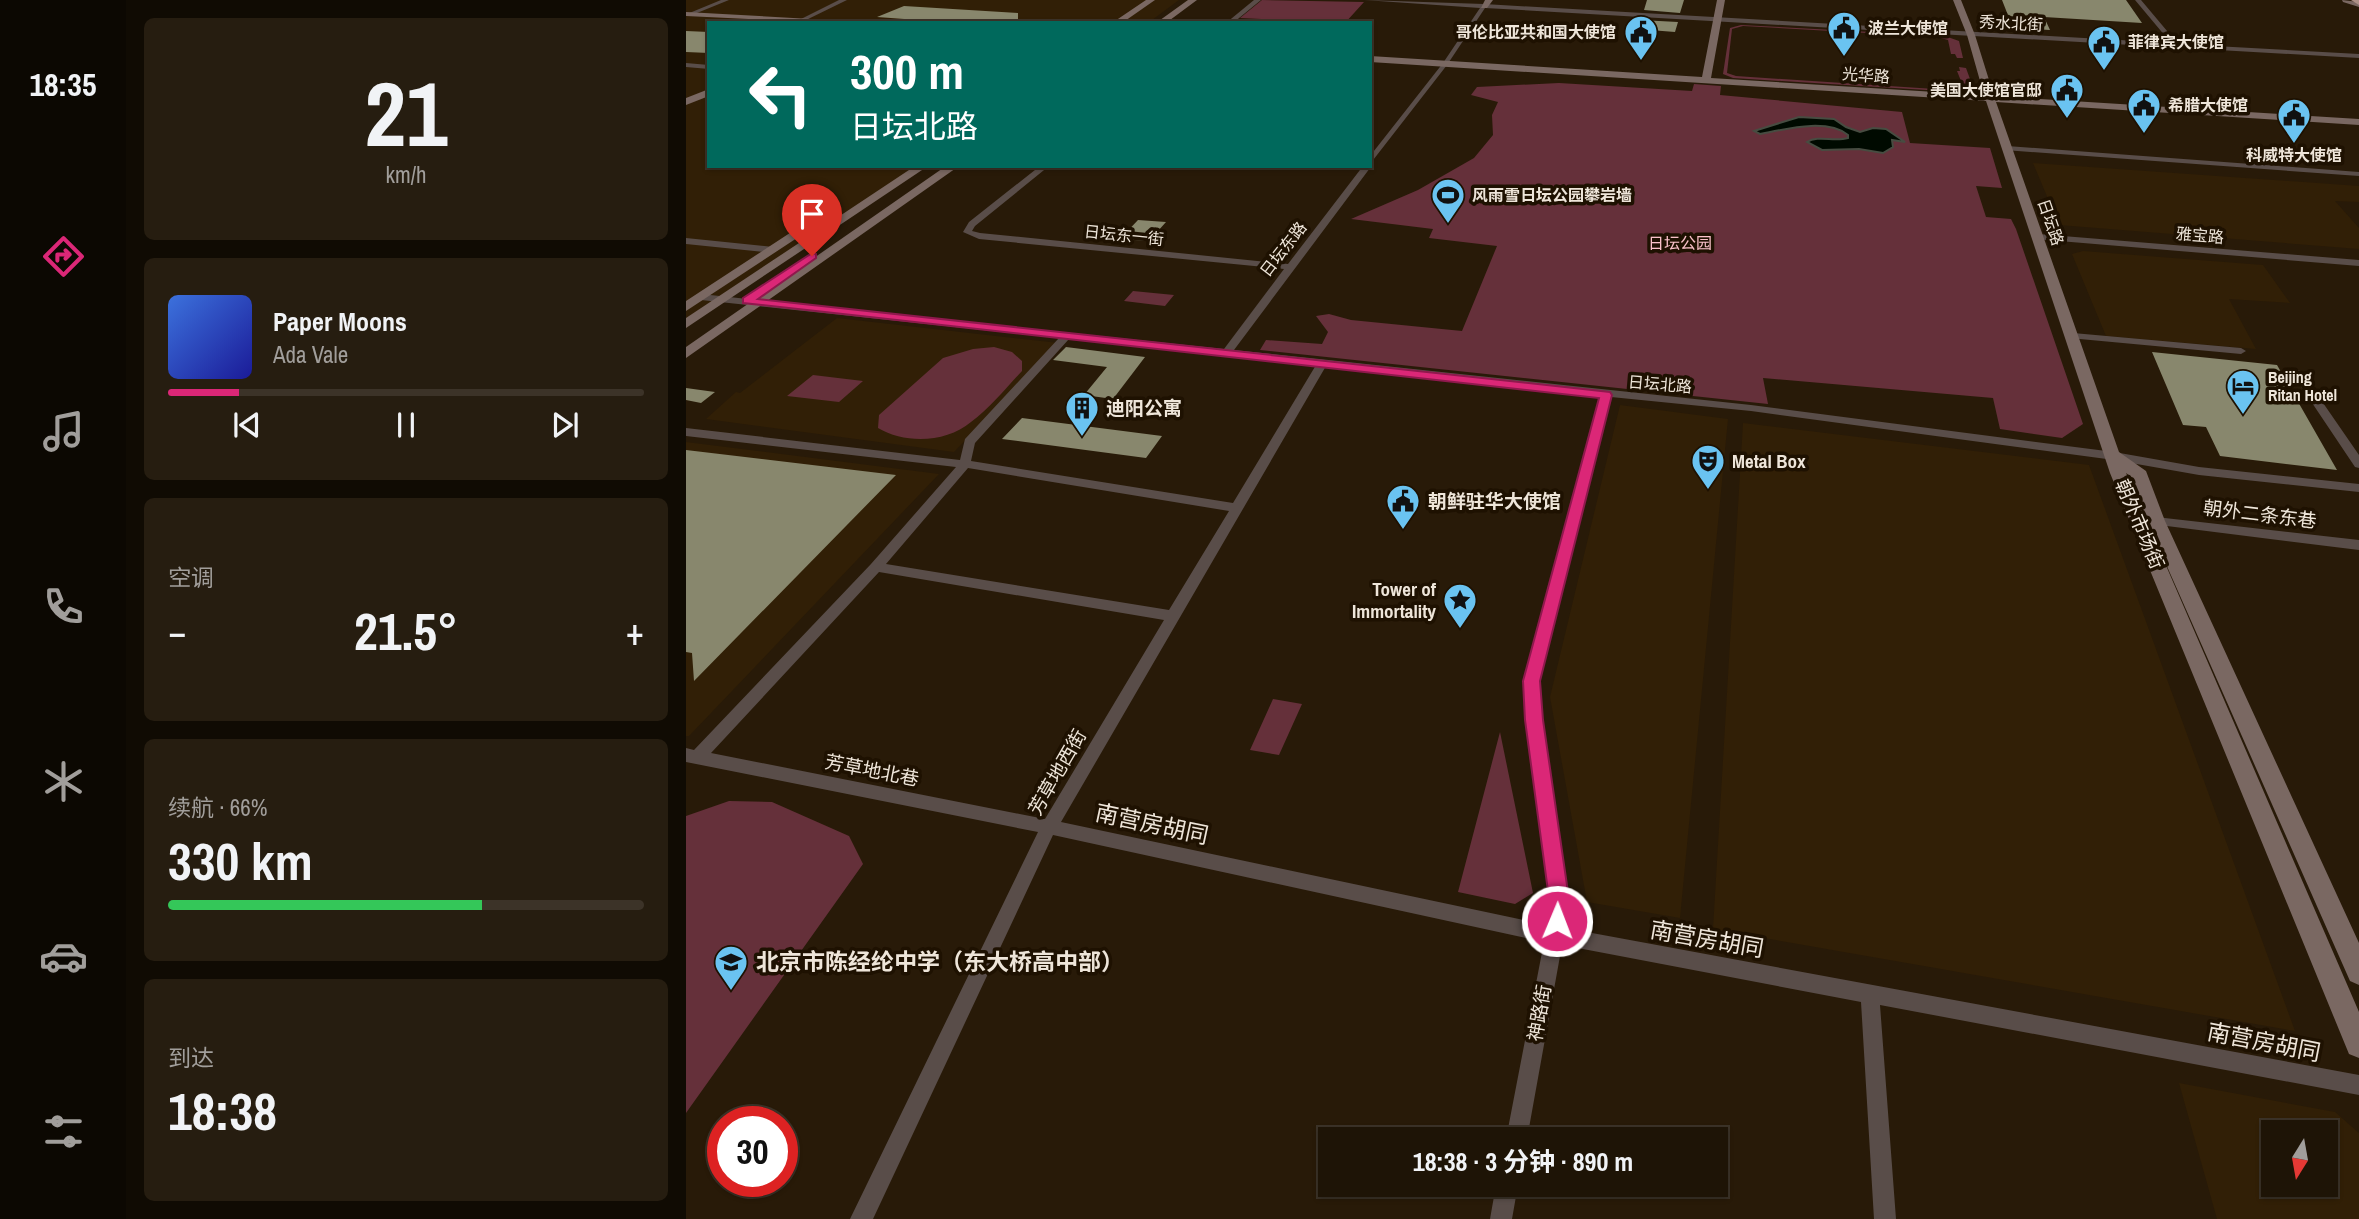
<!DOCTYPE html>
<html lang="zh">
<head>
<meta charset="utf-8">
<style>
	body { margin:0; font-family:"Archivo Narrow","Noto Sans SC",sans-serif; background:#261d10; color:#f1f3f6; height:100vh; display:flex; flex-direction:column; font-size:26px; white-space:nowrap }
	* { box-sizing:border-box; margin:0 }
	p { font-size:23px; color:#a19e9b }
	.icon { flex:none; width:38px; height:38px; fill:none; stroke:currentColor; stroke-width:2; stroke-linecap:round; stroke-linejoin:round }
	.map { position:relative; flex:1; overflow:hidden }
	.details { display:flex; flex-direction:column; gap:18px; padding:18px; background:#100b03; width:560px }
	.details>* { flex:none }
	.hud { position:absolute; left:21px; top:21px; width:665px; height:147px; border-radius:0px; box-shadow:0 2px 5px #0004,0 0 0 2px #3c3328; background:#00695c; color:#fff; overflow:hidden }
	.needle { width:46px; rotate:191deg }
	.buttons { position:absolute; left:1575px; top:1120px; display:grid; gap:14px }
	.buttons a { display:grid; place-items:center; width:77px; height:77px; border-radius:0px; background:#1e1406; box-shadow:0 2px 5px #0004,0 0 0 2px #3c3328; font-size:35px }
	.speed { position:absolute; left:21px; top:1106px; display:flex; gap:14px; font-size:35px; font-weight:700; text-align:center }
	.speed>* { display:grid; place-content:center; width:91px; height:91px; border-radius:50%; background:#1e1406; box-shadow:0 2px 5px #0004,0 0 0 2px #3c3328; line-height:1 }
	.speed .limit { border:10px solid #d22; background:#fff; color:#111 }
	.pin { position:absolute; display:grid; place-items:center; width:60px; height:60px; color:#fff; margin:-72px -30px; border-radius:50% 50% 50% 0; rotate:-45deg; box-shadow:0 0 7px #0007 }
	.pin .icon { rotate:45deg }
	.me { position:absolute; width:77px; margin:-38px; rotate:1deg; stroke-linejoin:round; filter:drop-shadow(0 0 5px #0008) }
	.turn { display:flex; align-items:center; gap:24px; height:147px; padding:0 28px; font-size:32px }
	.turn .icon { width:91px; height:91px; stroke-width:2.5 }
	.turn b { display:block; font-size:49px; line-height:60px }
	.big { font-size:52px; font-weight:700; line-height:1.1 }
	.details .card { flex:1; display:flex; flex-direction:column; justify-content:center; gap:10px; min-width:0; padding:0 24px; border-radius:10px; background:#261d10 }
	.details .dial { align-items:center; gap:0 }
	.dial b { font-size:91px; line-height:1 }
	.song { display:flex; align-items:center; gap:21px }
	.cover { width:84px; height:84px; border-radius:10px; background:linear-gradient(135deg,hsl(220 70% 55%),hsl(240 70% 35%)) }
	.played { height:7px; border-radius:4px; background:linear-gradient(90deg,#db2777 15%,#3c3328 15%) }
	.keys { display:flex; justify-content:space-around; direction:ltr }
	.heat { display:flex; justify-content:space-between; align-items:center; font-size:38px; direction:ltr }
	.charge { height:10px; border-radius:5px; background:linear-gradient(90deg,#34c759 66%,#3c3328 0) }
	.trip { position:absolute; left:632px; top:1127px; width:410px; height:70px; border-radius:0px; background:#1e1406; box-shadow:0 2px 5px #0004,0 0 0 2px #3c3328; font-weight:700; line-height:70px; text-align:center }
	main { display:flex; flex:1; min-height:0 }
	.tab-bar { display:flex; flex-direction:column; width:126px; justify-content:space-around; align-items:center; background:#0c0802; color:#a19e9b }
	.tab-bar .icon { width:49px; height:49px }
	.tab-bar .current { color:#db2777 }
	.tab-bar b { font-size:32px; color:#f1f3f6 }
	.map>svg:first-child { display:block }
</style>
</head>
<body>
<main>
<nav class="tab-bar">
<b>18:35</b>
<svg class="icon current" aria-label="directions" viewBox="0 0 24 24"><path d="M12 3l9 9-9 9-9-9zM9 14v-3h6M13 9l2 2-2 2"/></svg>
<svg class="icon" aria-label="music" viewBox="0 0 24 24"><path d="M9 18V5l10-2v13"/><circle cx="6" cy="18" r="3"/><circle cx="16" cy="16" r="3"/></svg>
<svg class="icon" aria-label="phone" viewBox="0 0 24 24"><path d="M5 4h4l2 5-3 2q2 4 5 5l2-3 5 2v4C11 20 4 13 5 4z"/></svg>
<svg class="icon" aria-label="climate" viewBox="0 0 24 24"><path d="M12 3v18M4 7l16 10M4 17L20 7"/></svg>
<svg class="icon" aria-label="car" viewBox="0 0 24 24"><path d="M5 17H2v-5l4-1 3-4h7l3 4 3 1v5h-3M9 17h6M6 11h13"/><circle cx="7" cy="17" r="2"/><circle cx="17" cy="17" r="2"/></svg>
<svg class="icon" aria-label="filters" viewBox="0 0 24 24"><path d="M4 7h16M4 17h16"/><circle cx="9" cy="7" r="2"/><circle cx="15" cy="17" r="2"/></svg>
</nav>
<section class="details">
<div class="card dial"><b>21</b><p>km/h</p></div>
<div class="card">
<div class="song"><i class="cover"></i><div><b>Paper Moons</b><p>Ada Vale</p></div></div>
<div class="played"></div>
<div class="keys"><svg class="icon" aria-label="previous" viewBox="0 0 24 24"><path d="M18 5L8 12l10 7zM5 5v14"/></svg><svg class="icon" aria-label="pause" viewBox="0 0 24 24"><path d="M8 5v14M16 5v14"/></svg><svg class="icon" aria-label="next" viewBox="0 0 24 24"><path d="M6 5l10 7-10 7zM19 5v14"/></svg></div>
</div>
<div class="card"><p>空调</p>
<div class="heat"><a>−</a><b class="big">21.5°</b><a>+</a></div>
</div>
<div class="card"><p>续航 · 66%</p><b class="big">330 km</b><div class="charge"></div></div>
<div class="card"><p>到达</p><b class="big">18:38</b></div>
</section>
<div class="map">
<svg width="1673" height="1219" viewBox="0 0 1673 1219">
	<rect width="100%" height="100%" fill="#281a08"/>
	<path fill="#311f06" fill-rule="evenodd" d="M0,0H493L462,23H23V166H240L0,320Z
		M1347,163L1673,186V202L1649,201L1673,228V249L1373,225Z
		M1397,251L1577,265L1604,303L1543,299L1570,349L1420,336L1386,254Z
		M151,318L373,343L268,452L20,419L50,392L54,393Z
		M934,405L1042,419L994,918L901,902L864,697Z
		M1057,423L1403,465L1609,1031L1027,929Z
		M0,442L253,474L3,736H0Z
		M1493,1083L1649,1112L1673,1133V1219H1531ZM1587,1132H1640V1185H1587Z"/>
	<path fill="#65303a" d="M576,0L678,2L659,23L554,18Z
		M1055,25L1259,36L1273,41L1277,58H1271L1269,54H1265L1262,40L1251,37L1057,26L1046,29L1041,73L1050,76L1264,90L1277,86L1271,71H1274L1273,67L1280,68L1288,90L1273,92L1047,78L1037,74L1044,28Z
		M873,83L1006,91L1008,84L1035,86L1034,95L1216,112L1224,143L1304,148L1316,188L1290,186L1300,217L1325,219L1330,229L1397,424L1376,438L1314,429L1307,398L1077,378L1082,404L574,350L580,340L636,344L642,332L630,316L643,314L665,320L776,331L811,246L743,238L747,229L665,219L732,190L788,158L807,135L806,115L812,102L785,95L791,87Z
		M447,291L488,295L479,306L438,301Z
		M308,347L326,352L336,361V371C320,388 304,408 285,422C260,443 219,444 192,428L193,415L257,358L287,349Z
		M127,375L177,381L153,402L101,396Z
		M587,699L616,704L593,755L564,750Z
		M814,732L847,893L829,904L772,892Z
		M43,801L86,802L163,836L177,864L0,1113V816Z"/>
	<path fill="#000a00" stroke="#474c41" stroke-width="2" d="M1113,117L1148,119L1160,127L1174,132L1187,128L1200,129L1219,142L1206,140L1207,147L1197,153L1173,149L1136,150L1121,142C1132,135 1148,142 1162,138V135C1141,118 1100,129 1074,134L1068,131Z"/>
	<path fill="#88876d" d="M961,0H998L994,13L958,10Z
		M1316,0H1440L1456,23L1358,17L1364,30L1327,28Z
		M218,6L332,13V23H273L191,17Z
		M954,20L992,22L989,32L951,29Z
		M0,31L23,32V53L0,52Z
		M452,220L480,222L463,241L434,239Z
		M380,347L459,357L427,399L398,395L421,367L367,360Z
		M1466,352L1591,365L1651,470L1534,456L1520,427L1497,425Z
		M0,388L29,392L15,403L0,400Z
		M336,418L476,436L460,458L316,439Z
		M0,450L210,475L8,681L6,653L0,652Z"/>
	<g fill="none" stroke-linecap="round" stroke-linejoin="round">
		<path fill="#594d49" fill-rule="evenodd" d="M35,0H43L6,15L1,14Z
			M153,0H161L116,22L111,21Z
			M568,0H575L547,23H540Z
			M678,0L798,4L1485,43L1449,0H1455L1492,44L1673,54V58L799,8L761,65L684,164V156L757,63L794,8Z
			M0,63L23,65V69L0,67Z
			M1321,146L1673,172V176L1318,150L1317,148Z
			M684,165L685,166L684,168L548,350L1065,405L1428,452L1513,467L1673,484V492L1513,475L1428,460L1065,411L925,397L853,681L856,720L883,906L879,928L1673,1075V1095L1194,1005L1210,1219H1188L1175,1002L876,945L841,1139H820L858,942L367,835L187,1219H164L352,832L0,762V748L8,750L185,564L270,467L0,436V428L274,460L279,439L373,338L15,300L10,297L15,294L538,349L598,269L293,239L277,232L283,222L354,166H363L289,226L286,231L294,233L602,264L677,166ZM383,339L630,365L547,503L285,461L289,443ZM640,366L914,395L839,681L840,720L865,906L861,925L375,822ZM282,468L543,511L483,610L200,564ZM193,572L478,620L359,819L25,753Z
			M1352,234L1673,260V266L1349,239V235Z
			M0,238L87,247L92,250L87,253L0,244Z
			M1387,333L1555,348L1560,351L1555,354L1383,338V334Z
			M1611,370L1615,371L1673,455V468L1669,467L1606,373Z
			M1470,517L1673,540V550L1465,524L1464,521L1465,518Z
			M810,1185H832L826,1219H804Z"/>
		<path fill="#7a6862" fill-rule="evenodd" d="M460,0H469L436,23H426Z
			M502,0H511L480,23H470Z
			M799,0H807L801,8H795Z
			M1031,0H1039L1025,78L1298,95L1281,35L1267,0H1275L1289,35L1308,96L1673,119V125L1310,102L1433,452L1460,471L1479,521L1673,943V985L1664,981L1461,521L1447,478L1440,473L1673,1012V1058L1663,1054L1424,473L1300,101L684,62V56L1016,77Z
			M1656,0L1673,2V7L1657,2Z
			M0,12L143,20L147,23L0,16Z
			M23,89V96L0,105V98Z
			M229,166H242L0,328V318Z
			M260,166H273L0,358V347Z
			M139,210L149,213L0,311V301Z"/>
		<path fill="#ac9086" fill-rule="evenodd" d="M1665,0H1673V5Z"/>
	</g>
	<path fill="#db2777" stroke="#8e194d" stroke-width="2" d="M126,253L130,254V258L72,299L924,392L926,395L854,681L857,720L884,906L878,928L871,931L863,928L860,921L864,906L839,720L837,681L913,398L57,303V298Z"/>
	<defs>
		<symbol id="civic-pin" viewBox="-11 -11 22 30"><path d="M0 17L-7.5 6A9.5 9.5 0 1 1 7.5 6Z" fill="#6ac3f1" stroke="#1e1101"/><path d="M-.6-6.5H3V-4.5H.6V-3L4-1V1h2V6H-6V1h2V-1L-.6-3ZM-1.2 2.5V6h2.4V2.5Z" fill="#111"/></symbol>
		<symbol id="stadium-pin" viewBox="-11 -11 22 30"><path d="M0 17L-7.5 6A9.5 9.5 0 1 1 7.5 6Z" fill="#6ac3f1" stroke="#1e1101"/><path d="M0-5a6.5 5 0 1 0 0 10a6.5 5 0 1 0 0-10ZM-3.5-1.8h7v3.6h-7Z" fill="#111"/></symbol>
		<symbol id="hotel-pin" viewBox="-11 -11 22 30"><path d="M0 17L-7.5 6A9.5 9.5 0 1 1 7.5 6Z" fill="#6ac3f1" stroke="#1e1101"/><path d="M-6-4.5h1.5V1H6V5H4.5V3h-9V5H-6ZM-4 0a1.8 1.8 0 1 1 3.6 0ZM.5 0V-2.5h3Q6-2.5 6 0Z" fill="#111"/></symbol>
		<symbol id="building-pin" viewBox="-11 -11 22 30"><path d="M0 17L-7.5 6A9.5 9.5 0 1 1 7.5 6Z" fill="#6ac3f1" stroke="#1e1101"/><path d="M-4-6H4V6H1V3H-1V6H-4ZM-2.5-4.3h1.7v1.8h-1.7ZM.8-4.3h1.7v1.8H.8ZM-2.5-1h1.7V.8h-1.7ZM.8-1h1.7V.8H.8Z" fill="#111"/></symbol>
		<symbol id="theatre-pin" viewBox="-11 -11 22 30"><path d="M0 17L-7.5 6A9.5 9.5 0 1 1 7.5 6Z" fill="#6ac3f1" stroke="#1e1101"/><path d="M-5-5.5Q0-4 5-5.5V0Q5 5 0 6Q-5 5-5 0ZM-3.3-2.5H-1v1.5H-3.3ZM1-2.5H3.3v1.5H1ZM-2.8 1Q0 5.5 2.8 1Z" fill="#111"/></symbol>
		<symbol id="sight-pin" viewBox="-11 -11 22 30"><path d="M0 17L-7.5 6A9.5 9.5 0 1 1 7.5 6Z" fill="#6ac3f1" stroke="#1e1101"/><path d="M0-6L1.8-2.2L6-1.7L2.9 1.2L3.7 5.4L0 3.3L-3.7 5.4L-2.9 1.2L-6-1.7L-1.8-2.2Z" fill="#111"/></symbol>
		<symbol id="school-pin" viewBox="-11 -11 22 30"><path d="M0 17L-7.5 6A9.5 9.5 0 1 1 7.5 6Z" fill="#6ac3f1" stroke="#1e1101"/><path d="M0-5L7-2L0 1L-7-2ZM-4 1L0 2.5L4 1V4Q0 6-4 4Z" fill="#111"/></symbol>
	</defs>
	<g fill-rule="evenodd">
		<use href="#civic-pin" x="1139" y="9" width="38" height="52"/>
		<use href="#civic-pin" x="936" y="13" width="38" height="52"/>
		<use href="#civic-pin" x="1399" y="23" width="38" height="52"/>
		<use href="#civic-pin" x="1362" y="71" width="38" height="52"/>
		<use href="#civic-pin" x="1439" y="86" width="38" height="52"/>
		<use href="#civic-pin" x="1589" y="96" width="38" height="52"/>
		<use href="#stadium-pin" x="743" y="176" width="38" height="52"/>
		<use href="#hotel-pin" x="1538" y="367" width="38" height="52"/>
		<use href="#building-pin" x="377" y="389" width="38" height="52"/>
		<use href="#theatre-pin" x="1003" y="442" width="38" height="52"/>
		<use href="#civic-pin" x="698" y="482" width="38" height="52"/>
		<use href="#sight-pin" x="755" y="581" width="38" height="52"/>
		<use href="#school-pin" x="26" y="943" width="38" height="52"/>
	</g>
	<g text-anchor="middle" stroke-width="7" stroke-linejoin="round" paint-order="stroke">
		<g font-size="16" fill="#eee5d9" stroke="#1e1101">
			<text transform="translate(1325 23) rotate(3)" y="6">秀水北街</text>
			<text transform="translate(1180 75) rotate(4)" y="6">光华路</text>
			<text transform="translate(1365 222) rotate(71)" y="6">日坛路</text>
			<text transform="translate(438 235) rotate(6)" y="6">日坛东一街</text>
			<text transform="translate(1514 235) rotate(5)" y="6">雅宝路</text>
			<text transform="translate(597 249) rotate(-52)" y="6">日坛东路</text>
			<text transform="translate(974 384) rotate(5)" y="6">日坛北路</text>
		</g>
		<g font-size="16" font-weight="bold" fill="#eee5d9" stroke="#1e1101" text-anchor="start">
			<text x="1182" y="34">波兰大使馆</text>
			<text x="930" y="38" text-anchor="end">哥伦比亚共和国大使馆</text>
			<text x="1442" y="48">菲律宾大使馆</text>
			<text x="1356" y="96" text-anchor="end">美国大使馆官邸</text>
			<text x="1482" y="111">希腊大使馆</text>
			<text x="1608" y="161" text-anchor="middle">科威特大使馆</text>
			<text x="786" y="201">风雨雪日坛公园攀岩墙</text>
			<text x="1582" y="383">Beijing<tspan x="1582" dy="18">Ritan Hotel</tspan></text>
		</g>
		<g font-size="16" fill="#f9c1c9" stroke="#1e1101">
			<text x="994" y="249">日坛公园</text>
		</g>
		<g font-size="19" font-weight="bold" fill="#eee5d9" stroke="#1e1101" text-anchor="start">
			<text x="420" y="415">迪阳公寓</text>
			<text x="1046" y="468">Metal Box</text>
			<text x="742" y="508">朝鲜驻华大使馆</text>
			<text x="750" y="596" text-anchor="end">Tower of<tspan x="750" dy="22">Immortality</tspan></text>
		</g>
		<g font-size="19" fill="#eee5d9" stroke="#1e1101">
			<text transform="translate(1574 514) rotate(7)" y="7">朝外二条东巷</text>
			<text transform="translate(1454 524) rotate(67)" y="7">朝外市场街</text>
			<text transform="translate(186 770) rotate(11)" y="7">芳草地北巷</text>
			<text transform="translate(371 772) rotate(-60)" y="7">芳草地西街</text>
			<text transform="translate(853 1013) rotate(-80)" y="7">神路街</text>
		</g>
		<g font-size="23" fill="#eee5d9" stroke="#1e1101">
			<text transform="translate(466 824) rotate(12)" y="8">南营房胡同</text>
			<text transform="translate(1021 939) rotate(10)" y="8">南营房胡同</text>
			<text transform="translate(1578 1042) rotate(11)" y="8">南营房胡同</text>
		</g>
		<g font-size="23" font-weight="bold" fill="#eee5d9" stroke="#1e1101" text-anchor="start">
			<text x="70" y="970">北京市陈经纶中学（东大桥高中部）</text>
		</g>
	</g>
</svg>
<div class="buttons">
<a><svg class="needle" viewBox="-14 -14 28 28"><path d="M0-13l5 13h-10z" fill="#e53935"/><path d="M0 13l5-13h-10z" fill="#a19e9b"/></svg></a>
</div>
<div class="speed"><div class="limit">30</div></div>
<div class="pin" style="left:126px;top:256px;background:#d93025"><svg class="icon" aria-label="arrive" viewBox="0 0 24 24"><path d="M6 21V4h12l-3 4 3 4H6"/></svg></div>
<svg class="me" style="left:871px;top:921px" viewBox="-20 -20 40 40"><circle r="17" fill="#db2777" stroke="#fff" stroke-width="3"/><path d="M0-11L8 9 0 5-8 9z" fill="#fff"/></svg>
<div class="trip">18:38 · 3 分钟 · 890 m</div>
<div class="hud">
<div class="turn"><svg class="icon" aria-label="left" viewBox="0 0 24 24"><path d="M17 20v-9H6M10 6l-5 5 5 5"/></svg><div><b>300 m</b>日坛北路</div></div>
</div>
</div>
</main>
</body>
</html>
